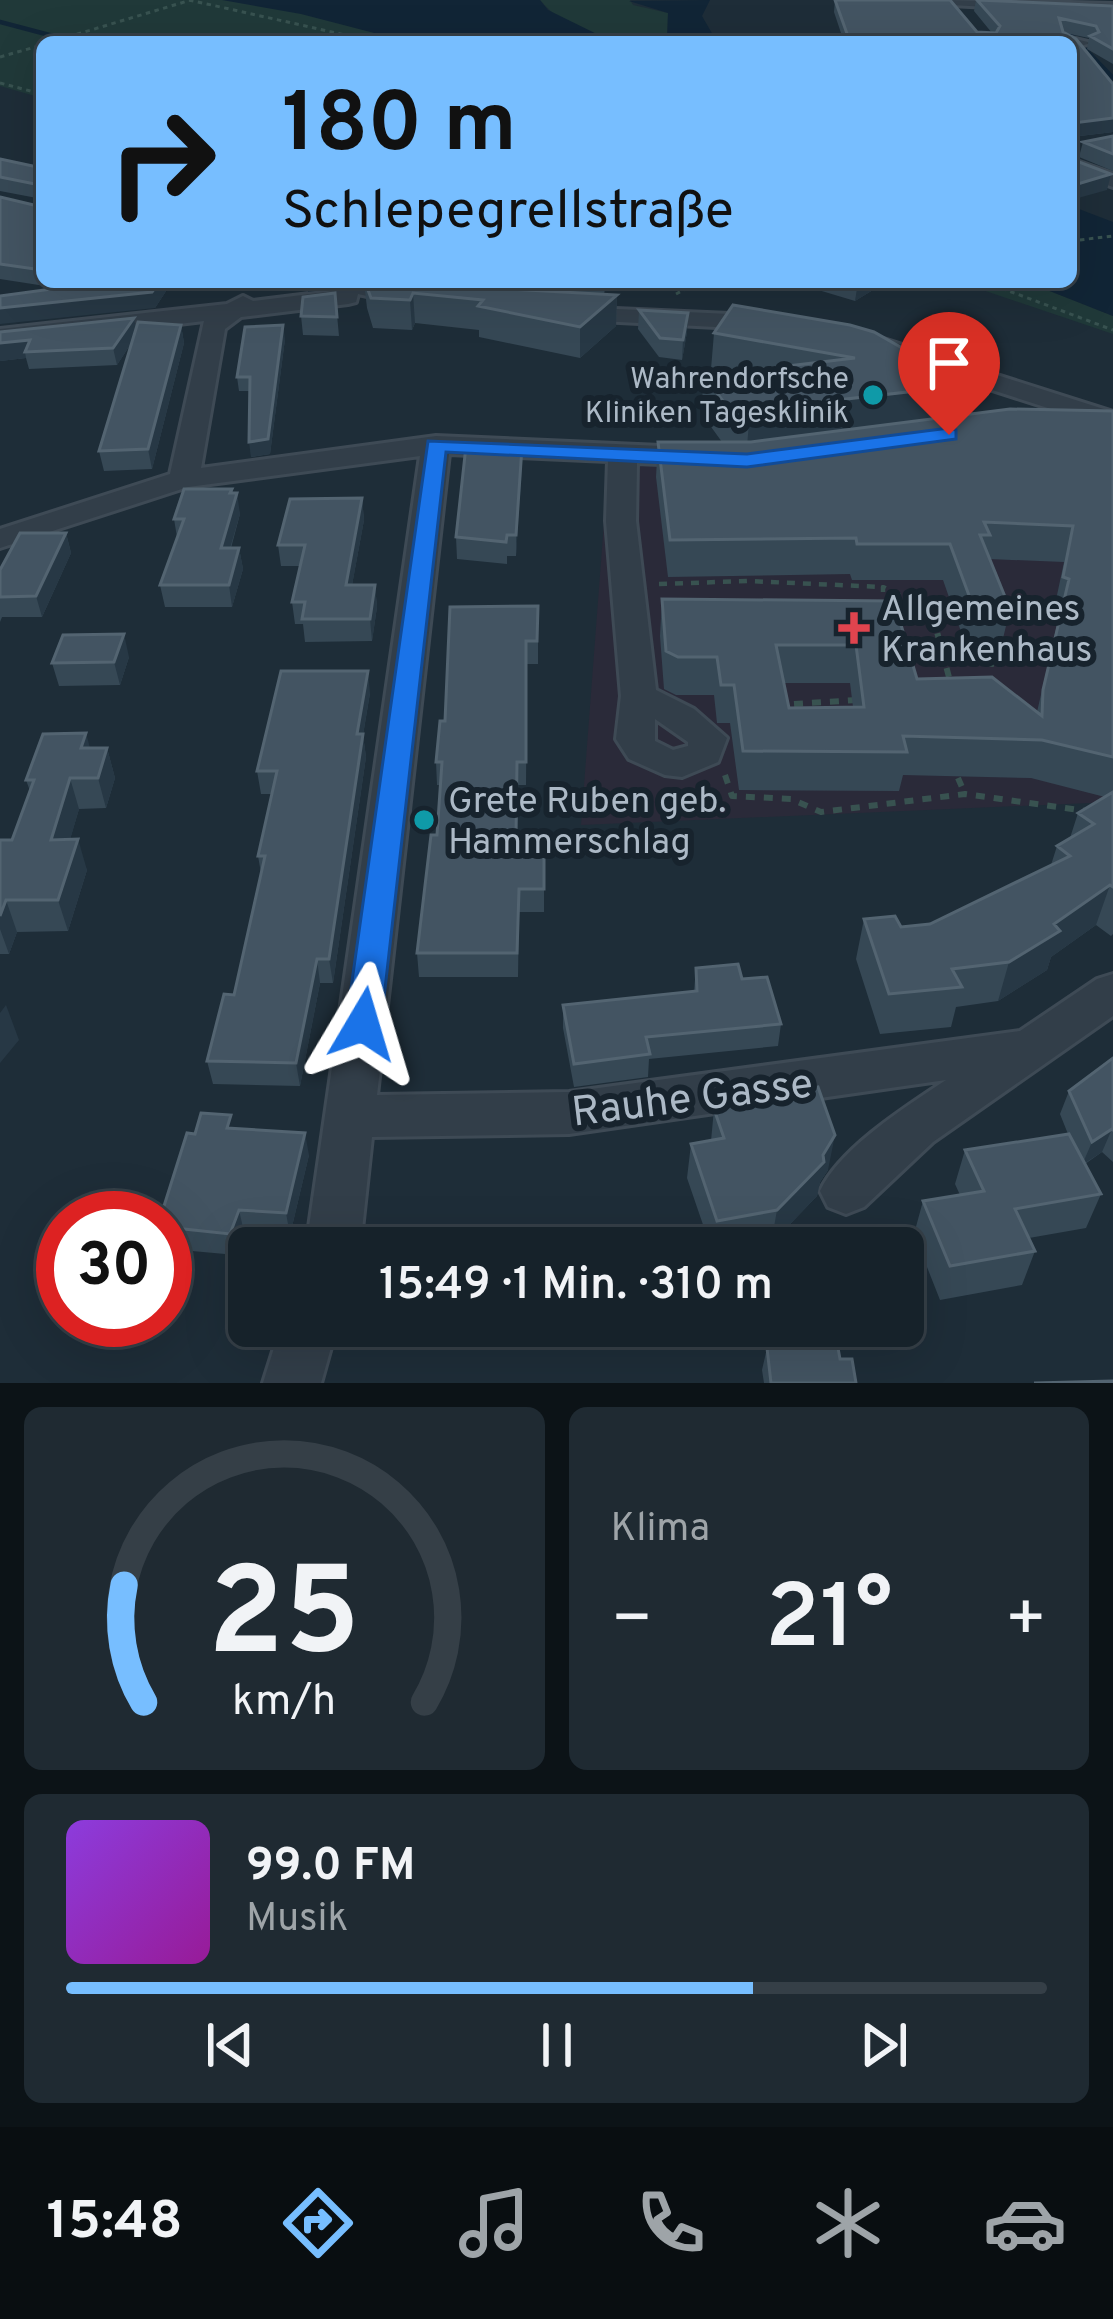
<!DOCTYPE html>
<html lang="de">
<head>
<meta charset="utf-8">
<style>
	body { margin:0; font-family:Overpass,sans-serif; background:#1f2a32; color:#f1f3f6; height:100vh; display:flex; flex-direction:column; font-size:45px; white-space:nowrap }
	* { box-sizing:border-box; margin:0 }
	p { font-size:39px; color:#9ea4a8 }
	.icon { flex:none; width:66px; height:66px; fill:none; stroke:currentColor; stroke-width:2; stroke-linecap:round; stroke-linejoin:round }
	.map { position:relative; height:1383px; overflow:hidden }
	.details { display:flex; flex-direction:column; gap:24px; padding:24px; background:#0c1317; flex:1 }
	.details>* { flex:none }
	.hud { position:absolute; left:36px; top:36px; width:1041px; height:252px; border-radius:18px; box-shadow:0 12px 48px #0002,0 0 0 3px #353f47; background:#77beff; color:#111; overflow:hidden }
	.speed { position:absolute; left:36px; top:1191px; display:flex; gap:24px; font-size:60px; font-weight:700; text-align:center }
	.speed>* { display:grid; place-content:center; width:156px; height:156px; border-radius:50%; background:#16222a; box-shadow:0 12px 48px #0002,0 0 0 3px #353f47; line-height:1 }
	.speed .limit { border:18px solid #d22; background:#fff; color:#111 }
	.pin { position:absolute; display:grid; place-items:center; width:102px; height:102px; color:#fff; margin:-123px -51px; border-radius:50% 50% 50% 0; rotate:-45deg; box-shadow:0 0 12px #0007 }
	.pin .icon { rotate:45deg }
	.me { position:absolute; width:132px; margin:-66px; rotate:7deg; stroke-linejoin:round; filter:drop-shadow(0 0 9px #0008) }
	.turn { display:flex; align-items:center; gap:42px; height:252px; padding:0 48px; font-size:54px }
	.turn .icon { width:156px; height:156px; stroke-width:2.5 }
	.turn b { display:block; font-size:84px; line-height:102px }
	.big { font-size:90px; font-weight:600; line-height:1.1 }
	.details .card { flex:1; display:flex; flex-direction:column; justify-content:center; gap:18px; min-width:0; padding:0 42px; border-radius:18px; background:#1f2a32 }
	.details .dial { align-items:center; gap:0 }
	.dial svg { height:312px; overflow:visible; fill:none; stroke:#353f47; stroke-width:7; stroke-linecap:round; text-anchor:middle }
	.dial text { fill:#f1f3f6; stroke:none }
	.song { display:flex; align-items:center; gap:36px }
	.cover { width:144px; height:144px; border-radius:18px; background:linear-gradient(135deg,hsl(270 70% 55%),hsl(300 70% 35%)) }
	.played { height:12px; border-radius:6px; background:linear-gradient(90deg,#77beff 70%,#353f47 70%) }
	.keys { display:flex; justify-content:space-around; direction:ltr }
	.heat { display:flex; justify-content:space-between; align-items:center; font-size:66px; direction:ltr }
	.details .tiles { flex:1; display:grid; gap:24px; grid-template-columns:1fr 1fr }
	.card:last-child { grid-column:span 2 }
	.trip { position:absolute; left:228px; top:1227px; width:696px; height:120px; border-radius:18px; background:#16222a; box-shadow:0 12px 48px #0002,0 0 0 3px #353f47; font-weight:600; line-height:120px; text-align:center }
	.tab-bar { display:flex; height:192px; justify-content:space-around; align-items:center; background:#090e11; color:#9ea4a8 }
	.tab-bar .icon { width:84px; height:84px }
	.tab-bar .on { color:#77beff }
	.tab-bar b { font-size:54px; color:#f1f3f6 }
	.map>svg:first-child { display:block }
</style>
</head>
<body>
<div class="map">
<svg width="1113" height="1383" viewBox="0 0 1113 1383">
	<rect width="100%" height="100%" fill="#1e2d38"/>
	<path fill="#2a2a39" d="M1056,414L1113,802L581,825L610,443L742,453Z"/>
	<path fill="#203939" d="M0,0H411L347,25L409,42H42V98L0,86Z
		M540,0H630L633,5L668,13L667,42C624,42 570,37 540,0Z
		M959,282H1027L1113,316V334Z"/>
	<path fill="#112536" d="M222,0H540L548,10L613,42H409L301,14Z
		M710,0L702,16L717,42H667L668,13L629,1Z
		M1071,206L1113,222V316L1027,282H1071Z"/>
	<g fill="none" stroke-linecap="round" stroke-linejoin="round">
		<path stroke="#112536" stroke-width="4.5" d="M1041,2L1046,0
			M0,22L57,37
			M1061,24L1113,78
			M67,40L74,42"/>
		<defs>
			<path id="minor" d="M945,0L1113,4V14L952,5Z
				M1071,38L1092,43L1071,48V42H1064Z
				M1071,159L1113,174V187L1071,172Z
				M324,282H369L422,294L426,299L414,306L358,294L356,302L348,304L241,317L225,329L201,468L436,436L706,448L720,457L706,466L637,463L636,521L656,690L694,709L727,738L718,762L682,777L665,775L629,759L616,739L621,696L606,521L608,461L449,454L377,1095L569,1092L1020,1031L1097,979L1113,974V1016L933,1142L864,1207L846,1214L828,1207L820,1191C840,1148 907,1106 946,1080L569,1134L372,1137L360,1248H306L420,456L188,487L0,548V529L170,474L204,321L0,345V329L227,304L243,296L253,301L342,290ZM655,719L688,742V746L673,750L655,741Z
				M571,307L773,316L785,323L773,330L562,319V309Z
				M868,334L1113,412V429L859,347L855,342L859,337Z
				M281,1326H337L321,1383H263Z"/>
		</defs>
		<use href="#minor" stroke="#3e4a55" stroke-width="6"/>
		<path stroke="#385250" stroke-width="3" stroke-dasharray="4.5 4.5" stroke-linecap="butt" d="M189,0L377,42
			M51,42L191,0
			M0,57L42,45
			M0,83L42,94
			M1071,241L1113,236
			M985,282L1113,330
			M676,294L699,282"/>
		<path stroke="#385250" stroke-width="4.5" stroke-dasharray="8 8" stroke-linecap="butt" d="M659,584L748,581L883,587
			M883,592V587L921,606"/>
		<path stroke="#385250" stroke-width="6" stroke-dasharray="9 9" stroke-linecap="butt" d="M918,603L937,632L950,681
			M942,640L976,662L994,664
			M908,657L942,651
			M794,704L857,700
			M725,775L732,796L791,799L821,812L965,794L1086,811
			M958,778L965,794"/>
		<use href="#minor" fill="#323e49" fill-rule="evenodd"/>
	</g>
	<path fill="#364855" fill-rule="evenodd" d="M835,0L977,32L992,33L974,11L976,0L1113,6V64L1087,49L1089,38L1065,33L1113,84V132L1072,137L1071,42H844L834,12Z
		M1113,136V171L1079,157L1083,142Z
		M0,159L42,168V199L0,191Z
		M0,197L38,206L42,202V282H172L155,308L58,288L0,279Z
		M364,282H606L604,295H617L616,326L580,358L479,337V330L415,323L412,330L373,328L367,308Z
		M816,282H886L855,301L815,289Z
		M335,293L339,336L303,335L301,316Z
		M639,310L687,332L682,360L659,357L638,329Z
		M134,318L136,328L181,325L184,343L152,469L104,471L99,451L132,342L117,365L29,369L26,358L0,361V332Z
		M850,325L936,418L1113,411V934L1111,936L1096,925L1051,957L1047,970L998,1001L956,1007L951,1027L880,1034L856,959L864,919L901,927L930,924L1051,865L1057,846L1070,838L1078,813L1105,797L1031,778L903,775L899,791L739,790L730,723H717L714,695H676L664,689L660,636L662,599L894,601L917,679L1037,712L1059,616L1053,614L1064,562L989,559L1010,609L1001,647L966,646L943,580H852L850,574L668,577L656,477L658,442H722L701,413L704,376L734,373L711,369L714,333ZM784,683H850L853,707L789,708Z
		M285,339L270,454L251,457L249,391H239L237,377Z
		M522,447L516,556H507V564L457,559L456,537Z
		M232,489L240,514L231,548H239L243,569L232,607H165L160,585L177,537L174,519Z
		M362,498L364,520L352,585H375L377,607L372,641L305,642L303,624H295L292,602L300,566H281L278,545Z
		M66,533L71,553L42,617H2L0,622V570Z
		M538,606V664H527L526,785H518L517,835H544V912H519L518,977H419L417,953L437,835L440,785H437L436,762L445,721Z
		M129,657L120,685L59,686L52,663Z
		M370,693L363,735L366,757L333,983H320L300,1086L213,1084L207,1061L234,995L261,873L258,856L272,794H261L257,771Z
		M90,748H107L115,778L106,808L79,809L70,839L87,870L68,931L17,932L9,954H0V840H12L30,791L26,780Z
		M696,968L742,979L781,1024L778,1046L649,1059L648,1077L574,1087L563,1028V1005L694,991Z
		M1113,1058V1162L1102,1152L1085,1164L1101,1194L1086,1228L1029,1238L1035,1251L1022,1285L940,1300L914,1234L923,1201L960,1195L955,1184L965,1150L1068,1134L1060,1114L1069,1091Z
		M714,1109L828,1170L820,1182L817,1196L771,1244L750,1248H711L687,1178L691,1144L711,1141Z
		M234,1128L309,1155L290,1235L244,1232L236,1255L181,1250L165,1303L164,1206L195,1134Z
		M767,1348L840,1359L856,1383H764L762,1370Z"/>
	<path fill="#273845" d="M1113,118V132L1071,137L1073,123Z
		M1111,174L1107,190L1071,200V186Z
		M159,282H172L155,308L0,324V308Z
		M307,282H329L330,289L308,292Z
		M858,282H886L855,301Z
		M413,293L415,323L412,330L410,300Z
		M617,295L616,326L580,358V327Z
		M688,313L687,332L682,360L683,340Z
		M134,318L137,334L117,365L113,348Z
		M181,325L184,343L152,469L148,449Z
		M283,325L285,339L270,454L251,457L249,442Z
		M30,340L25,352L26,358L0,361V343Z
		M942,388L935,425L747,447L750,410Z
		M522,447V467L516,556V535Z
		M232,489L234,503L237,493L240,514L224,569L221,548Z
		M362,498L364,520L348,607L346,585Z
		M66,533L71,553L42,617L36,596Z
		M239,548L243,569L232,607L229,585Z
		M375,585L377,607L372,641L370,619Z
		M124,634L129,657L120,685L114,662Z
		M368,671L370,693L363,735L366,757L333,983L329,959L357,734Z
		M86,733L94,763L89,779L81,748Z
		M107,748L115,778L106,808L98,778Z
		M70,778L79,809L61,871L51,840Z
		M78,839L87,870L68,931L58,900Z
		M1110,885L1096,925L1051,957L1047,970L998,1001L1009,962L1054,924Z
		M6,900L17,932L9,954L0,929V916Z
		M317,959L320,983L300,1086L296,1063Z
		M6,1005L19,1040L0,1063V1013Z
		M1112,1129L1102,1152L1082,1165L1092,1142Z
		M305,1133L309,1155L290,1235L286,1213Z
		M835,1135L828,1170L820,1182L817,1196L771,1244L777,1210L823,1155Z
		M239,1210L244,1232L236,1255L230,1234Z
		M174,1228L181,1250L165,1303V1259Z"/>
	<path fill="#435462" stroke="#536471" stroke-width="3" fill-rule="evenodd" d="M835,0H950L977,32L996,33L1000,26L977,0L1113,6V49L1090,36L1099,32L1096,26L1059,18L1063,32L1076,39L1113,84V118L1073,123L1071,155V42H850Z
		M1113,136V154L1083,142Z
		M0,159L42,168V196L40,185L0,177Z
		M1071,159L1111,174L1071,186Z
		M0,197L38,206L42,202V270L0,264Z
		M103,282H159L152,292L0,308V296Z
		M365,282H438L469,287L617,295L580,327L478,306L483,300L413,293L410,300L371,298Z
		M516,282H603L602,285Z
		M335,293L337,317L301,316L303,297Z
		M733,305L850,325L874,332L909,352L942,388L750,410L729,409L704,376L855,358L714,333Z
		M639,310L688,313L683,340L660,338Z
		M134,318L113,348L25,352L30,340L0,343V332Z
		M138,322L181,325L148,449L99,451Z
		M283,325L268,439L249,442L250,377H237L245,327Z
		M1010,409L1113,411V757L1042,740L903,736L907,752L743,751L734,685H721L717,657H678L666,651L662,599L894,601L917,679L992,677L1042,716L1043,690L1069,579L1063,577L1073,526L984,522L990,535H980L1010,609H974L950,544H857L856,538L670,540L658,442H751ZM776,645H856L864,707L789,708Z
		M466,446L522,447L516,535H507L506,542L456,537Z
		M184,489H232L230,493H237L221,548H239L229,585H160L184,519H174Z
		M362,498L346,585H375L370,619H302L305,602H292L305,545H278L290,499Z
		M20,533H66L36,596L0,597V570Z
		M538,606L537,641H526V762H517L516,835H544V889H519L517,953H417L431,835H437L442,762H436L440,721H445L450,607Z
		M124,634L114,662L52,663L63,635Z
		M281,671H368L357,734H363L329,959H317L296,1063L207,1061L224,994L234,995L265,856H258L277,771H257Z
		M86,733L81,748H107L98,778H70L51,840L78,839L58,900H6L0,916V840H12L34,780H26L43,734Z
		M1113,792V887L1110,885L1054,924L1060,931L1009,962L952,969L962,987L889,994L864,919L895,916L901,927L930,924L1070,856L1057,846L1094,824L1078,813Z
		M738,964L742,979L767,977L781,1024L646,1037L650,1054L574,1064L563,1005L697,991L696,968Z
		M1113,1058V1130L1112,1129L1092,1142L1069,1091Z
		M818,1087L835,1135L823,1155L824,1162L777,1210L717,1221L691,1144L724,1138L714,1109Z
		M201,1113L231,1115L227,1128L305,1133L286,1213L239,1210L230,1234L174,1228L165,1259V1218H125L127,1208L164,1206L187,1133L195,1134Z
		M1069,1134L1101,1194L1015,1209L1035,1251L950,1266L923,1201L984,1191L965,1150Z
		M767,1348H838L840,1359H852L856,1383H771Z
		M1113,1381V1383H1034Z"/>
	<path fill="#1a73e8" stroke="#114b97" stroke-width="3" d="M949,428L956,430V439L747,467L446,452L381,1024L376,1035L363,1039L351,1035L346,1024L428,441L747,454Z"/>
	<g fill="#0f9aa8" stroke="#17232d" stroke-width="4.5">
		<circle cx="873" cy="395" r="12"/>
		<circle cx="424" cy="820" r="12"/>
	</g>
	<path fill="#e0444e" stroke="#17232d" stroke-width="4.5" d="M848 610h12v12h12v12h-12v12h-12v-12h-12v-12h12z"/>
	<g text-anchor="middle" stroke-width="12" stroke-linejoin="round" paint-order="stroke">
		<g font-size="30" fill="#acb9c6" stroke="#17232d" text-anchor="end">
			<text x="849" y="388">Wahrendorfsche<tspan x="849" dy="34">Kliniken Tagesklinik</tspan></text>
		</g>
		<g font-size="36" fill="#acb9c6" stroke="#17232d" text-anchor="start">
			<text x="881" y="620">Allgemeines<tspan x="881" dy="41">Krankenhaus</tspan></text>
			<text x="448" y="812">Grete Ruben geb.<tspan x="448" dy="41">Hammerschlag</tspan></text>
		</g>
		<g font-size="42" fill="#acb9c6" stroke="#17232d">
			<text transform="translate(692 1096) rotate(-7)" y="15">Rauhe Gasse</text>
		</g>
	</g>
</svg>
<div class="speed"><div class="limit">30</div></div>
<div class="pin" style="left:949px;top:435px;background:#d93025"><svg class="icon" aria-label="arrive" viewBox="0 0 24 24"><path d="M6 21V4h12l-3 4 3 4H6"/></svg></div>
<svg class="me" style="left:363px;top:1024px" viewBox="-20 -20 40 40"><path d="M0-17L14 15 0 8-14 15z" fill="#1a73e8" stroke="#fff" stroke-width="4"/></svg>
<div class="trip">15:49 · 1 Min. · 310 m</div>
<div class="hud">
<div class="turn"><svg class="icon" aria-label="right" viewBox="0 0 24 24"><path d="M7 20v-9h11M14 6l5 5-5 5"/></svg><div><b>180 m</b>Schlepegrellstraße</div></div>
</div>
</div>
<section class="details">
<div class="tiles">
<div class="card dial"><svg viewBox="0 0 100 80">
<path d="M14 69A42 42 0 1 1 86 69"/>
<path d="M14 69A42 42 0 0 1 9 39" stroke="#77beff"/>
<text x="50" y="56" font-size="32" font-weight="700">25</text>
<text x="50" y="72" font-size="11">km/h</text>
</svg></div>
<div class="card"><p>Klima</p>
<div class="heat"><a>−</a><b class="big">21°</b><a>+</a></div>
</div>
<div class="card">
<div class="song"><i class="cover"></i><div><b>99.0 FM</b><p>Musik</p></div></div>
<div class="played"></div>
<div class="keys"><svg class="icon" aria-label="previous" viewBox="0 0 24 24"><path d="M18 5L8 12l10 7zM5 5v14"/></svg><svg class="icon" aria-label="pause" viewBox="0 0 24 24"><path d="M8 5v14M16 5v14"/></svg><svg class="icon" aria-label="next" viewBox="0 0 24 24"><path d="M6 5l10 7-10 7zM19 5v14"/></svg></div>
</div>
</div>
</section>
<nav class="tab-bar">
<b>15:48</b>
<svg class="icon on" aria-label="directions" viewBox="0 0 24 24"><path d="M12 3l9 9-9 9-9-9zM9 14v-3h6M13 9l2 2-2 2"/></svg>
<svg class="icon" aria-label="music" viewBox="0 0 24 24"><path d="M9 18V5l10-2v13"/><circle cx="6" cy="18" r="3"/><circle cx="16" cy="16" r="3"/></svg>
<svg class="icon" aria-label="phone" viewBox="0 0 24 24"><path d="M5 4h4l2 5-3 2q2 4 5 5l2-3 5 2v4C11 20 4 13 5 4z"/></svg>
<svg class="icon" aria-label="climate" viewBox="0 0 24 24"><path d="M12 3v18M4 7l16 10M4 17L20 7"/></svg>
<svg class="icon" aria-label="car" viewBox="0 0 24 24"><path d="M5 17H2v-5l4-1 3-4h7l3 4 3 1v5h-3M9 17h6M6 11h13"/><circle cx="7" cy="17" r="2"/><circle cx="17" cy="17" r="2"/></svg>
</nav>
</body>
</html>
